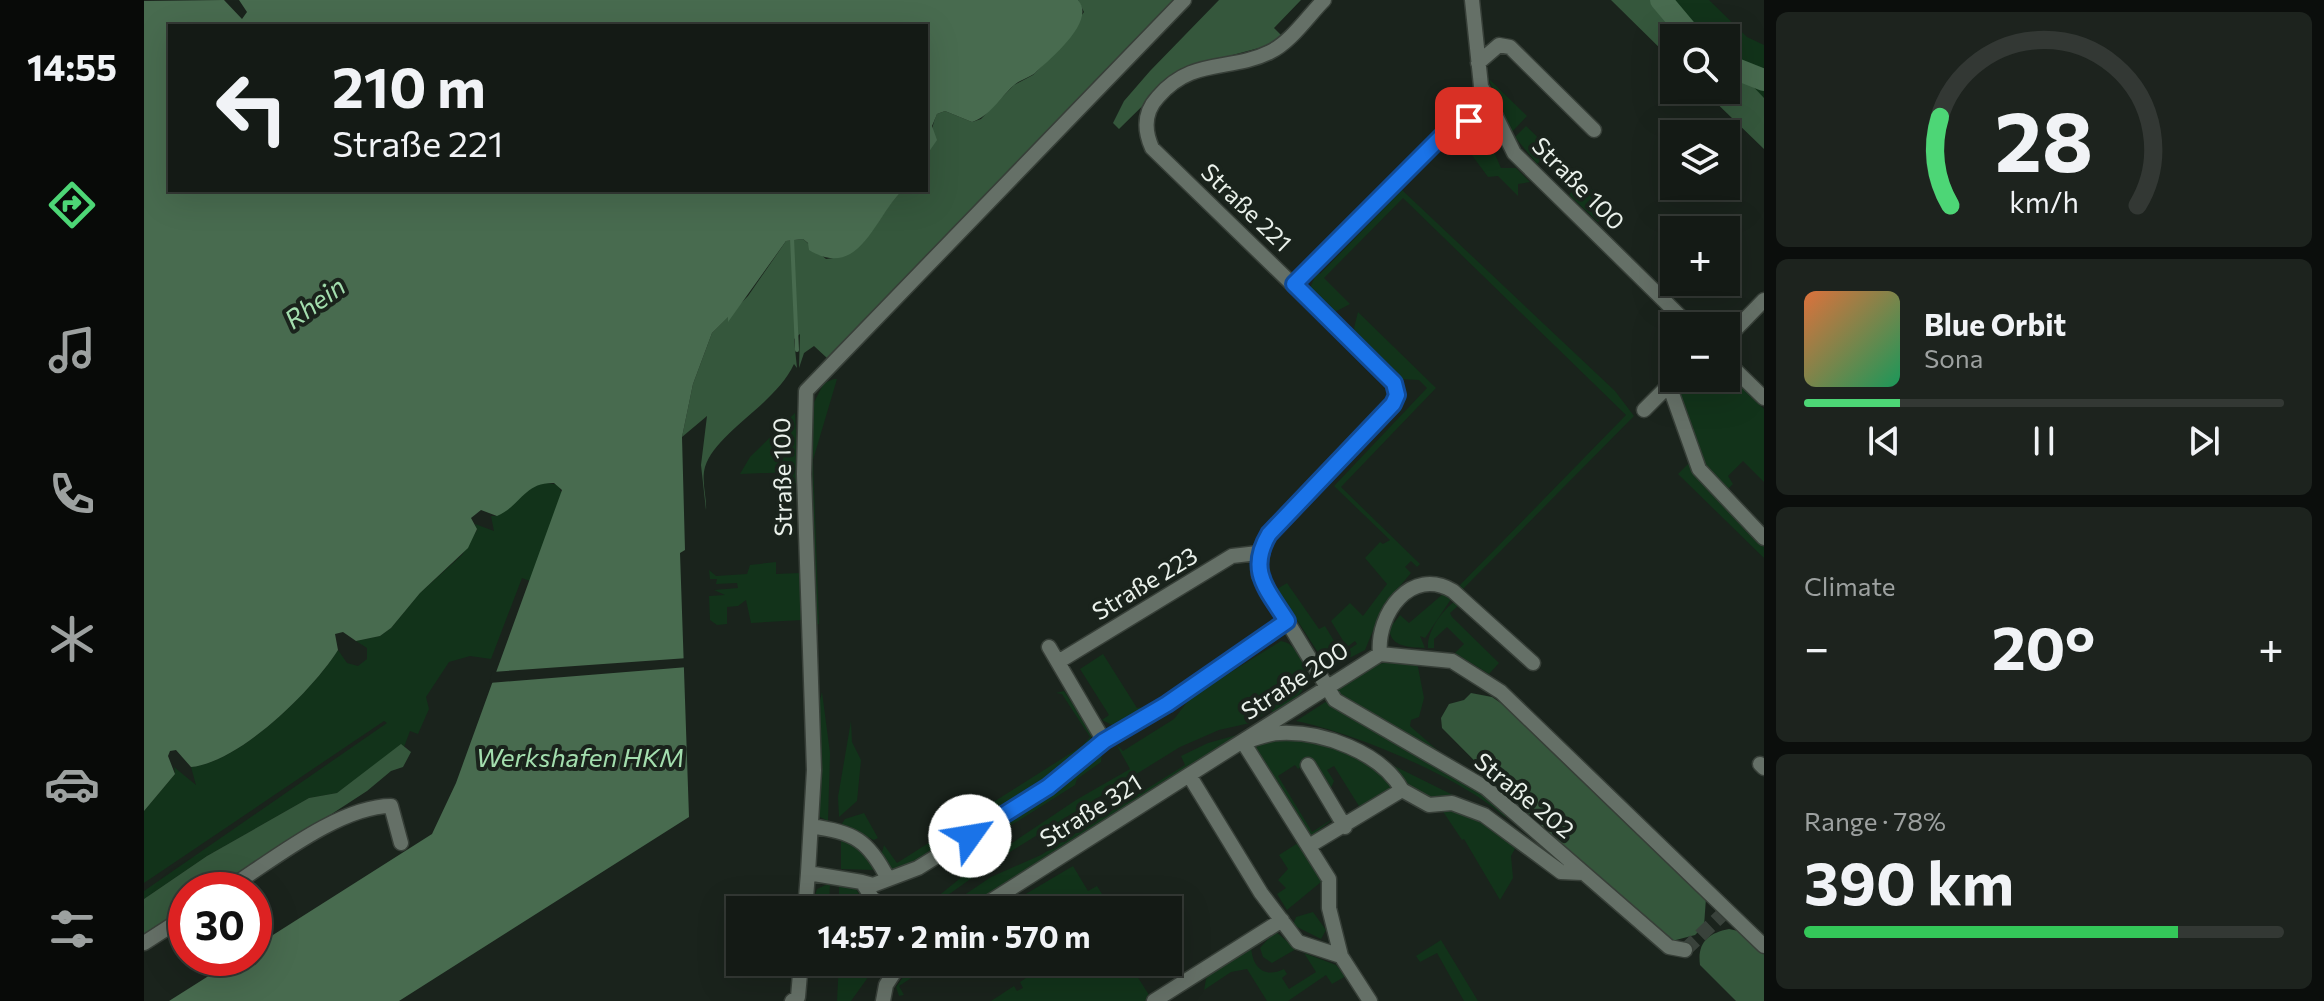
<!DOCTYPE html>
<html lang="en">
<head>
<meta charset="utf-8">
<style>
	body { margin:0; font-family:Commissioner,sans-serif; background:#1d231e; color:#f1f3f6; height:100vh; display:flex; flex-direction:column; font-size:30px; white-space:nowrap }
	* { box-sizing:border-box; margin:0 }
	p { font-size:26px; color:#9da1a0 }
	.icon { flex:none; width:44px; height:44px; fill:none; stroke:currentColor; stroke-width:2; stroke-linecap:round; stroke-linejoin:round }
	.map { position:relative; flex:1; overflow:hidden }
	.side { display:flex; flex-direction:column; gap:12px; padding:12px; background:#0b0e0c; width:560px }
	.side>* { flex:none }
	.hud { position:absolute; left:24px; top:24px; width:760px; height:168px; border-radius:0px; box-shadow:0 8px 32px #0002,0 0 0 2px #333834; background:#141a15; color:#f1f3f6; overflow:hidden }
	.tools { position:absolute; left:1516px; top:24px; display:grid; gap:16px }
	.tools a { display:grid; place-items:center; width:80px; height:80px; border-radius:0px; background:#141a15; box-shadow:0 8px 32px #0002,0 0 0 2px #333834; font-size:40px }
	.speed { position:absolute; left:24px; top:872px; display:flex; gap:16px; font-size:40px; font-weight:700; text-align:center }
	.speed>* { display:grid; place-content:center; width:104px; height:104px; border-radius:50%; background:#141a15; box-shadow:0 8px 32px #0002,0 0 0 2px #333834; line-height:1 }
	.speed .limit { border:12px solid #d22; background:#fff; color:#111 }
	.pin { position:absolute; display:grid; place-items:center; width:68px; height:68px; color:#fff; margin:-34px; border-radius:16px; box-shadow:0 4px 12px #0006 }
	.me { position:absolute; width:88px; margin:-44px; rotate:58deg; stroke-linejoin:round; filter:drop-shadow(0 0 6px #0008) }
	.turn { display:flex; align-items:center; gap:28px; height:168px; padding:0 32px; font-size:36px }
	.turn .icon { width:104px; height:104px; stroke-width:2.5 }
	.turn b { display:block; font-size:56px; line-height:68px }
	.big { font-size:60px; font-weight:700; line-height:1.1 }
	.side .card { flex:1; display:flex; flex-direction:column; justify-content:center; gap:12px; min-width:0; padding:0 28px; border-radius:12px; background:#1d231e }
	.side .dial { align-items:center; gap:0 }
	.dial svg { height:208px; overflow:visible; fill:none; stroke:#333834; stroke-width:7; stroke-linecap:round; text-anchor:middle }
	.dial text { fill:#f1f3f6; stroke:none }
	.song { display:flex; align-items:center; gap:24px }
	.cover { width:96px; height:96px; border-radius:12px; background:linear-gradient(135deg,hsl(20 70% 55%),hsl(150 70% 35%)) }
	.played { height:8px; border-radius:4px; background:linear-gradient(90deg,#4dd676 20%,#333834 20%) }
	.keys { display:flex; justify-content:space-around; direction:ltr }
	.heat { display:flex; justify-content:space-between; align-items:center; font-size:44px; direction:ltr }
	.charge { height:12px; border-radius:6px; background:linear-gradient(90deg,#34c759 78%,#333834 0) }
	.trip { position:absolute; left:582px; top:896px; width:456px; height:80px; border-radius:0px; background:#141a15; box-shadow:0 8px 32px #0002,0 0 0 2px #333834; font-weight:700; line-height:80px; text-align:center }
	main { display:flex; flex:1; min-height:0 }
	.tab-bar { display:flex; flex-direction:column; width:144px; justify-content:space-around; align-items:center; background:#080a08; color:#9da1a0 }
	.tab-bar .icon { width:56px; height:56px }
	.tab-bar .selected { color:#4dd676 }
	.tab-bar b { font-size:36px; color:#f1f3f6 }
	.map>svg:first-child { display:block }
</style>
</head>
<body>
<main>
<nav class="tab-bar">
<b>14:55</b>
<svg class="icon selected" aria-label="directions" viewBox="0 0 24 24"><path d="M12 3l9 9-9 9-9-9zM9 14v-3h6M13 9l2 2-2 2"/></svg>
<svg class="icon" aria-label="music" viewBox="0 0 24 24"><path d="M9 18V5l10-2v13"/><circle cx="6" cy="18" r="3"/><circle cx="16" cy="16" r="3"/></svg>
<svg class="icon" aria-label="phone" viewBox="0 0 24 24"><path d="M5 4h4l2 5-3 2q2 4 5 5l2-3 5 2v4C11 20 4 13 5 4z"/></svg>
<svg class="icon" aria-label="climate" viewBox="0 0 24 24"><path d="M12 3v18M4 7l16 10M4 17L20 7"/></svg>
<svg class="icon" aria-label="car" viewBox="0 0 24 24"><path d="M5 17H2v-5l4-1 3-4h7l3 4 3 1v5h-3M9 17h6M6 11h13"/><circle cx="7" cy="17" r="2"/><circle cx="17" cy="17" r="2"/></svg>
<svg class="icon" aria-label="filters" viewBox="0 0 24 24"><path d="M4 7h16M4 17h16"/><circle cx="9" cy="7" r="2"/><circle cx="15" cy="17" r="2"/></svg>
</nav>
<div class="map">
<svg width="1620" height="1001" viewBox="0 0 1620 1001">
	<rect width="100%" height="100%" fill="#1a231c"/>
	<path fill="#12331a" d="M1501,0H1565L1603,37L1620,45V125L1582,85V38H1538Z
		M1344,78L1383,116L1368,132Z
		M1382,126L1408,151L1393,164L1371,137Z
		M1325,134L1327,143L1350,152L1357,168H1372L1386,182L1374,184V196L1354,176L1344,177L1316,139Z
		M1438,180L1468,209L1454,222L1425,195Z
		M1258,190L1471,391L1490,416L1319,589L1315,586L1482,415L1259,198L1180,278L1206,304L1189,313L1165,290L1173,272L1176,274Z
		M1214,312L1292,388L1197,487L1276,564L1273,567L1267,561L1261,567L1267,573L1239,606L1221,650L1194,664L1181,660L1175,654L1133,589L1143,583L1175,629L1181,626L1198,654L1213,644L1211,641L1203,647L1187,621L1206,603L1219,616L1243,584L1221,558L1236,542L1239,544L1246,540L1190,486L1283,388L1275,380L1257,379L1213,337L1210,328Z
		M1582,371L1620,409V482L1599,461L1584,476L1589,484L1583,490L1562,468L1534,391L1541,378H1582Z
		M690,379H693L669,460L675,624L671,625L664,414L680,383Z
		M651,413L655,483H649L648,472L596,474L606,457Z
		M1547,461L1560,486L1620,544V558L1534,474Z
		M397,482L415,485L418,496L386,581L378,578L347,659L326,656L305,662L282,697L285,709L274,734L266,731L260,747L257,745L193,793L165,798L63,856L0,899V891L243,723L240,721L0,883V811L31,774L30,767L52,785L47,767C95,763 169,690 194,650L203,663L214,666L223,659V648L212,641L236,636L247,628L276,593L318,555L333,530L331,524L350,531L347,516H353L385,487Z
		M632,562V574L656,573L658,620L607,623L602,600L594,606L583,607V624L573,625L566,620L565,596L581,595L570,590L594,588L593,583L572,584L573,579H566L565,570L572,576L603,574L606,565Z
		M1299,594L1307,599L1281,638L1276,636L1281,648C1260,647 1242,646 1246,621L1250,623L1256,615L1265,623Z
		M1311,601L1315,605L1306,613L1308,617L1355,663L1345,674L1311,653L1320,644L1303,627L1290,639V648H1284C1283,631 1298,611 1311,601Z
		M1137,641C1148,643 1151,649 1156,658C1173,687 1153,699 1130,714L1127,710L1106,723L1075,730L1036,747L853,860L783,910H777L819,876L932,800L986,769L972,744L979,751L1030,719L1047,697Z
		M959,654L993,708L997,707L995,712L972,727L958,720L965,715L936,669Z
		M1247,662L1272,663L1274,667L1280,698L1275,717L1267,720L1266,726L1299,755L1195,695L1193,688L1228,665Z
		M920,691L948,732C951,761 794,849 764,868L748,871L737,856L740,845L753,863L938,746L946,737L918,694L912,693Z
		M678,692L686,753L684,821L674,816L675,704Z
		M1183,701C1218,728 1350,784 1362,818C1319,778 1208,732 1152,721Z
		M707,721L708,742L717,760L713,801L695,817L694,797Z
		M1100,733L820,910H798L847,877L897,855L1041,765L1037,756L1064,743Z
		M1130,735L1194,747L1246,776L1247,787L1218,811L1190,766L1183,770L1190,781L1186,790L1168,759L1154,769L1151,765L1134,776L1168,832L1187,820V814L1189,819L1167,836L1112,750L1111,747Z
		M1222,752L1317,799H1279Z
		M958,753L957,762L933,779L931,785L815,858L797,863L752,885L778,874Z
		M1296,807L1337,817L1374,843L1367,856L1369,878L1356,900L1320,839L1318,840Z
		M720,813L734,838L730,840L697,825L701,819Z
		M697,837L717,846L732,870L697,869Z
		M1157,841L1177,874V882L1143,910L1133,894L1142,888L1134,880L1144,869L1135,855Z
		M929,866L944,891L953,886L967,908L902,910L898,905L887,910L880,895Z
		M686,883L685,910H666L673,889Z
		M695,884L712,889L725,910H695Z
		M1169,912L1182,930L1177,939L1149,925L1152,917Z
		M1131,931L1152,949L1128,963L1119,957L1116,948Z
		M1297,940L1334,1001H1320L1293,953L1276,962L1272,956Z
		M1107,946C1108,967 1120,979 1140,969L1143,974L1138,978L1145,989L1172,972L1160,953L1192,965L1202,976L1188,984L1182,975L1144,1001H1123L1103,969L1087,972L1060,990L1063,974Z
		M695,962H735L707,1001H693Z
		M770,962H792L755,986L760,995L755,996L752,987Z
		M892,962H984L1007,998L1001,1001H847L870,986L873,991L879,988L876,982L882,978L878,971Z"/>
	<path fill="#35573c" d="M934,0H1029L683,358L670,346L660,353L655,368L656,334L650,339L653,368L650,364C631,405 572,432 561,467C557,481 563,498 562,510L557,465L563,416L538,437L549,384L568,333L604,296L642,241L659,239L682,259C725,256 731,216 759,190H782C782,171 785,130 793,114L801,111L828,122L837,119L870,85L889,75L911,53L940,12Z
		M1075,0H1157L1130,28L1138,36L1130,44L1036,69L975,129L969,123L980,101L1006,71Z
		M1467,0H1507L1542,38H1530V62Z
		M1582,69L1602,79L1620,98V149L1559,90H1582Z
		M1327,693L1348,697L1364,708L1562,898L1560,926L1551,935L1528,941C1446,875 1372,803 1298,728L1297,718L1305,704L1320,700Z
		M257,744L267,752L259,767L247,771L223,791L71,890H42V908L0,935V899L63,856L165,798L193,793Z
		M1585,929L1599,932L1620,953V1001H1592L1556,965C1553,943 1564,933 1585,929Z"/>
	<path fill="#486b4f" d="M80,0L98,19L103,12L95,0H934C953,21 906,59 891,73C885,78 875,80 869,86C856,98 846,116 828,122L801,111L793,114L788,126L793,140L782,156V26H26V190H759C730,217 716,281 665,250L664,243L659,239L642,241L584,322V317L568,333L549,384L538,437L541,550L536,553L545,817L255,1001H25L93,958H110V947L288,834L312,783L418,490L410,483C380,482 377,506 353,516L337,510L327,518L333,529L324,548L276,593L247,628L236,636L212,641L199,632L191,634L194,650C169,690 95,763 47,767L32,750L26,751L24,756L31,774L0,811V1Z"/>
	<path fill="#1a231c" d="M544,658V667L345,683L348,672Z"/>
	<g fill="none" stroke-linecap="round" stroke-linejoin="round">
		<path stroke="#486b4f" stroke-width="4" d="M648,238L653,350"/>
		<path stroke="#486b4f" stroke-width="22" d="M1517,0L1549,38
			M1582,65L1620,80"/>
		<path stroke="#39423b" stroke-width="14" stroke-dasharray="14 7" stroke-linecap="butt" d="M1541,950L1583,910"/>
		<defs>
			<path id="minor" d="M1180,0C1164,16 1147,42 1126,52C1086,72 1048,57 1014,97C1000,112 1000,130 1008,148L1250,383L1253,395L1249,404L1125,534L1114,553L1115,575L1191,700L1342,788L1525,947L1541,950
				M1328,0L1337,86L1370,153L1546,326
				M1334,63L1355,45L1366,47L1450,130
				M1150,284L1305,129L1325,121L1354,125
				M1582,339L1620,300
				M1582,361L1620,398
				M1525,385L1555,469L1620,538
				M1500,410L1529,381
				M905,647L960,741
				M1236,654C1232,614 1267,566 1309,591L1389,663
				M914,662L1088,556L1114,553
				M1616,764L1620,768
				M1164,765L1201,827
				M1258,790L1285,805L1308,803L1340,815L1417,872L1439,873
				M667,826C710,833 724,839 744,879
				M1165,846L1258,790C1237,752 1178,731 1136,733C1124,733 1111,739 1099,742L1185,879V908L1197,956
				M718,882L729,885L774,868L904,787L960,741L1023,704L1143,621
				M82,890C126,862 195,806 247,806L257,843
				M661,910L664,873
				M736,910L718,882L664,873L670,770L660,474L662,391L1040,0
				M833,910L1045,775
				M0,943L42,916
				M648,1001L654,997L657,962
				M739,1001L742,985L757,962
				M1010,1001L1138,920
				M1226,1001L1197,956L1154,942L1117,893L1045,775L1236,654L1308,661L1357,692L1620,946"/>
		</defs>
		<use href="#minor" stroke="#373f38" stroke-width="17"/>
		<use href="#minor" stroke="#657067" stroke-width="14"/>
	</g>
	<g fill="none" stroke-linecap="round" stroke-linejoin="round">
		<defs>
			<path id="route" d="M826,836L904,787L960,741L1023,704L1143,621C1123,589 1103,571 1125,534L1249,404L1253,395L1250,383L1150,284L1305,129L1325,121"/>
		</defs>
		<use href="#route" stroke="#114b97" stroke-width="20"/>
		<use href="#route" stroke="#1a73e8" stroke-width="14"/>
	</g>
	<g text-anchor="middle" stroke-width="8" stroke-linejoin="round" paint-order="stroke">
		<g font-size="24" fill="#eaf1eb" stroke="#1a231c">
			<text transform="translate(1434 184) rotate(45)" y="8">Straße 100</text>
			<text transform="translate(1102 208) rotate(44)" y="8">Straße 221</text>
			<text transform="translate(639 477) rotate(-91)" y="8">Straße 100</text>
			<text transform="translate(1001 584) rotate(-31)" y="8">Straße 223</text>
			<text transform="translate(1151 681) rotate(-33)" y="8">Straße 200</text>
			<text transform="translate(1380 796) rotate(39)" y="8">Straße 202</text>
			<text transform="translate(947 811) rotate(-32)" y="8">Straße 321</text>
		</g>
		<g font-size="26" font-style="italic" fill="#a3deae" stroke="#1a231c">
			<text transform="translate(171 303) rotate(-36)" y="9">Rhein</text>
			<text x="436" y="767">Werkshafen HKM</text>
		</g>
	</g>
</svg>
<div class="tools">
<a><svg class="icon" aria-label="search" viewBox="0 0 24 24"><circle cx="10" cy="10" r="6"/><path d="M15 15l6 6"/></svg></a>
<a><svg class="icon" aria-label="layers" viewBox="0 0 24 24"><path d="M12 4l9 5-9 5-9-5zM3 14l9 5 9-5"/></svg></a>
<a>+</a>
<a>−</a>
</div>
<div class="speed"><div class="limit">30</div></div>
<div class="pin" style="left:1325px;top:121px;background:#d93025"><svg class="icon" aria-label="arrive" viewBox="0 0 24 24"><path d="M6 21V4h12l-3 4 3 4H6"/></svg></div>
<svg class="me" style="left:826px;top:836px" viewBox="-20 -20 40 40"><circle r="19" fill="#fff"/><path d="M0-13L10 11 0 6-10 11z" fill="#1a73e8"/></svg>
<div class="trip">14:57 · 2 min · 570 m</div>
<div class="hud">
<div class="turn"><svg class="icon" aria-label="left" viewBox="0 0 24 24"><path d="M17 20v-9H6M10 6l-5 5 5 5"/></svg><div><b>210 m</b>Straße 221</div></div>
</div>
</div>
<section class="side">
<div class="card dial"><svg viewBox="0 0 100 80">
<path d="M14 69A42 42 0 1 1 86 69"/>
<path d="M14 69A42 42 0 0 1 10 35" stroke="#4dd676"/>
<text x="50" y="56" font-size="32" font-weight="700">28</text>
<text x="50" y="72" font-size="11">km/h</text>
</svg></div>
<div class="card">
<div class="song"><i class="cover"></i><div><b>Blue Orbit</b><p>Sona</p></div></div>
<div class="played"></div>
<div class="keys"><svg class="icon" aria-label="previous" viewBox="0 0 24 24"><path d="M18 5L8 12l10 7zM5 5v14"/></svg><svg class="icon" aria-label="pause" viewBox="0 0 24 24"><path d="M8 5v14M16 5v14"/></svg><svg class="icon" aria-label="next" viewBox="0 0 24 24"><path d="M6 5l10 7-10 7zM19 5v14"/></svg></div>
</div>
<div class="card"><p>Climate</p>
<div class="heat"><a>−</a><b class="big">20°</b><a>+</a></div>
</div>
<div class="card"><p>Range · 78%</p><b class="big">390 km</b><div class="charge"></div></div>
</section>
</main>
</body>
</html>
